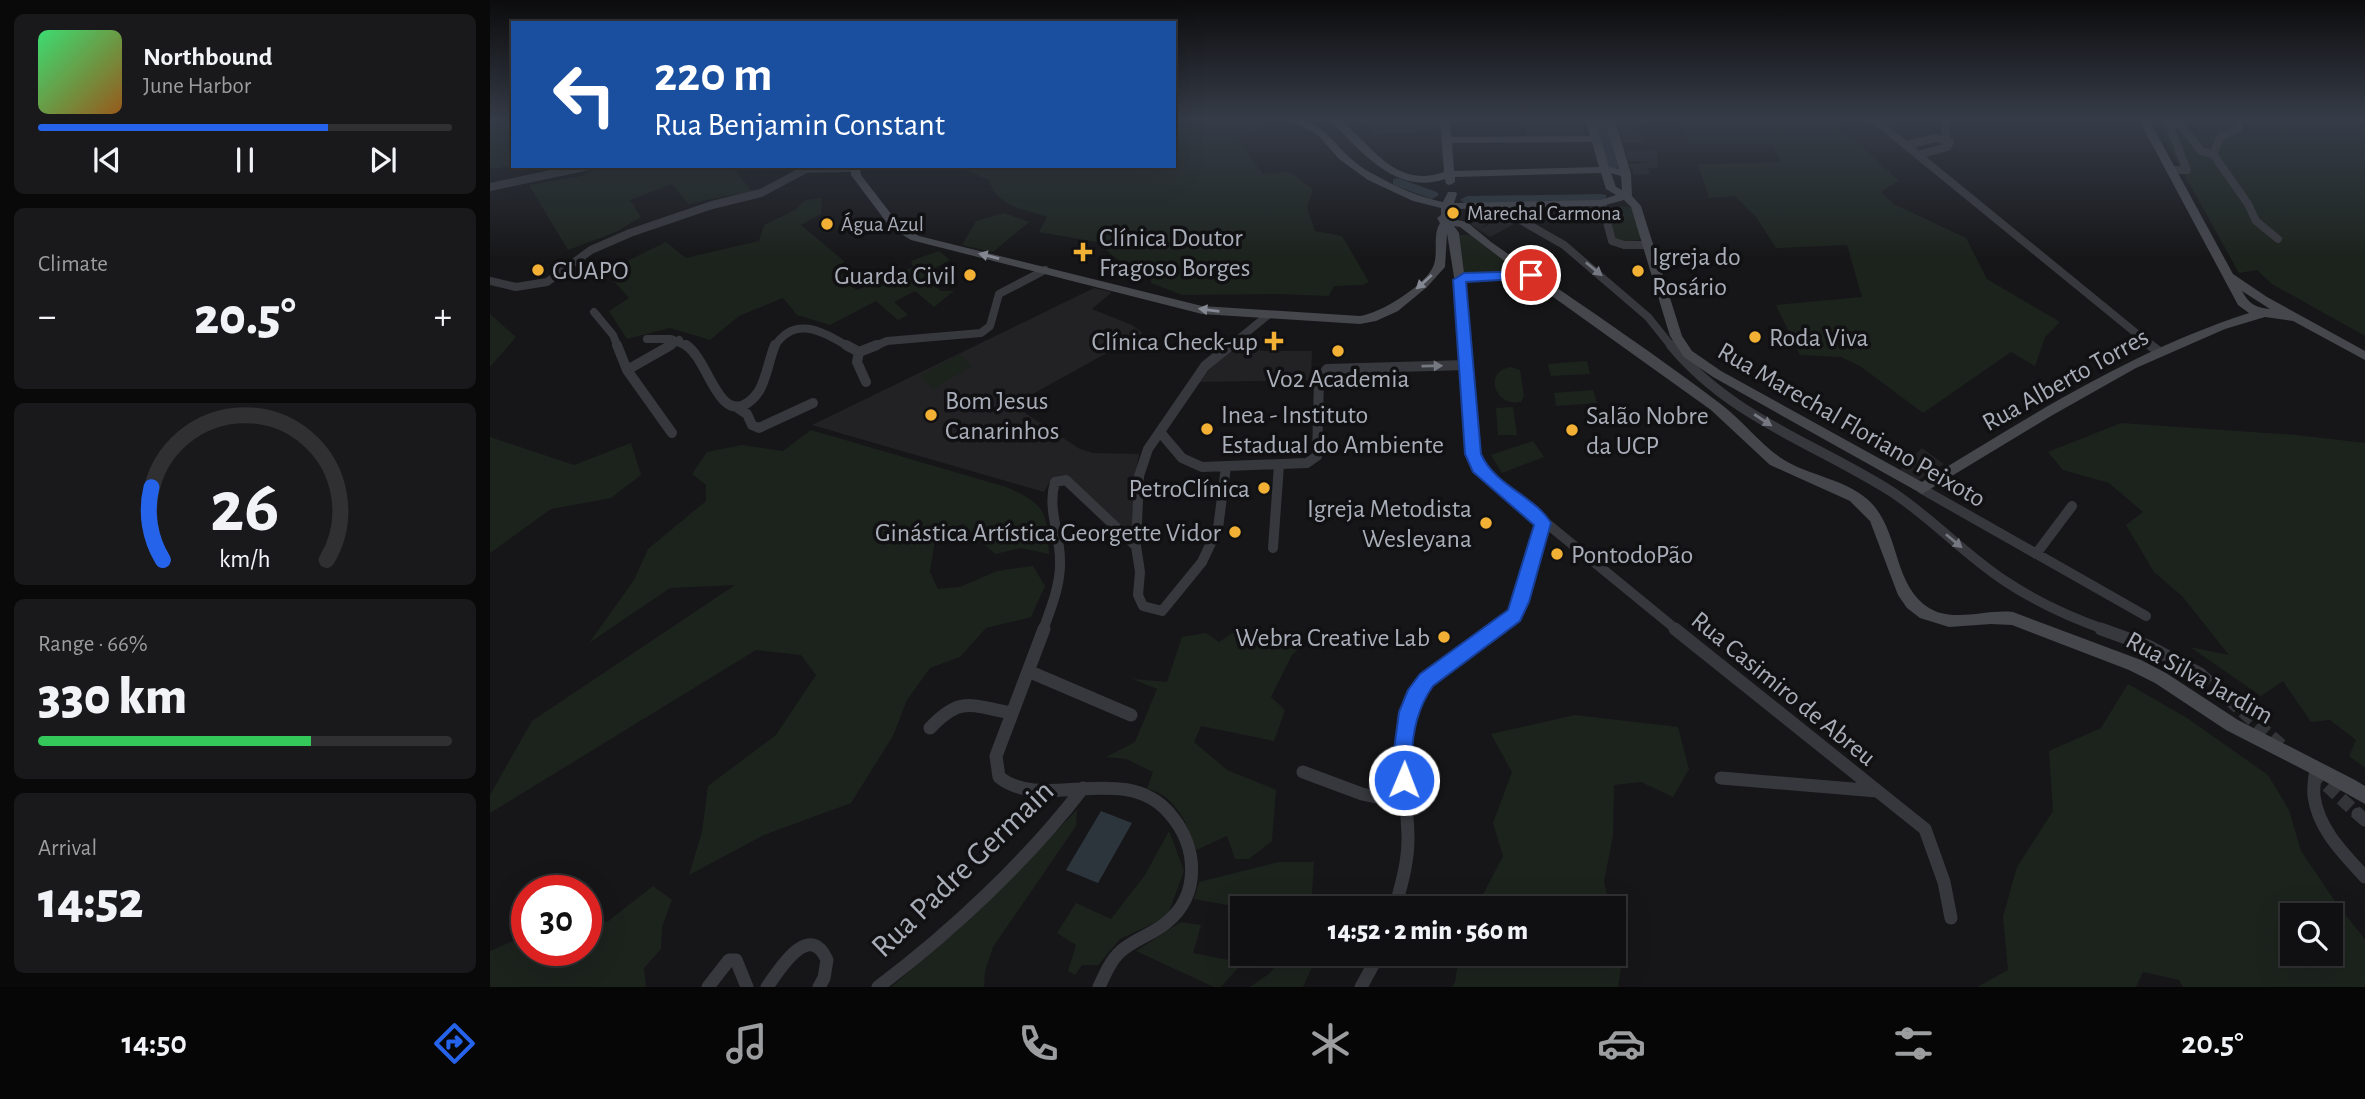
<!DOCTYPE html>
<html lang="en">
<head>
<meta charset="utf-8">
<style>
	body { margin:0; font-family:"Alegreya Sans",sans-serif; background:#19191b; color:#f1f3f6; height:100vh; display:flex; flex-direction:column; font-size:26px; white-space:nowrap }
	* { box-sizing:border-box; margin:0 }
	p { font-size:23px; color:#9c9d9f }
	.icon { flex:none; width:38px; height:38px; fill:none; stroke:currentColor; stroke-width:2; stroke-linecap:round; stroke-linejoin:round }
	.map { position:relative; flex:1; overflow:hidden }
	.details { display:flex; flex-direction:column; gap:14px; padding:14px; background:#09090a; width:490px }
	.details>* { flex:none }
	.guide { position:absolute; left:21px; top:21px; width:665px; height:147px; border-radius:0px; box-shadow:0 7px 28px #0002,0 0 0 2px #303032; background:#1a4fa0; color:#fff; overflow:hidden }
	.tools { position:absolute; left:1790px; top:903px; display:grid; gap:14px }
	.tools a { display:grid; place-items:center; width:63px; height:63px; border-radius:0px; background:#101012; box-shadow:0 7px 28px #0002,0 0 0 2px #303032; font-size:35px }
	.speed { position:absolute; left:21px; top:875px; display:flex; gap:14px; font-size:35px; font-weight:700; text-align:center }
	.speed>* { display:grid; place-content:center; width:91px; height:91px; border-radius:50%; background:#101012; box-shadow:0 7px 28px #0002,0 0 0 2px #303032; line-height:1 }
	.speed .limit { border:10px solid #d22; background:#fff; color:#111 }
	.pin { position:absolute; display:grid; place-items:center; width:60px; height:60px; color:#fff; margin:-30px; border:4px solid #fff; border-radius:50%; box-shadow:0 2px 7px #0007 }
	.me { position:absolute; width:77px; margin:-38px; rotate:1deg; stroke-linejoin:round; filter:drop-shadow(0 0 5px #0008) }
	.turn { display:flex; align-items:center; gap:24px; height:147px; padding:0 28px; font-size:32px }
	.turn .icon { width:91px; height:91px; stroke-width:2.5 }
	.turn b { display:block; font-size:49px; line-height:60px }
	.big { font-size:52px; font-weight:800; line-height:1.1 }
	.details .card { flex:1; display:flex; flex-direction:column; justify-content:center; gap:10px; min-width:0; padding:0 24px; border-radius:10px; background:#19191b }
	.details .dial { align-items:center; gap:0 }
	.dial svg { height:182px; overflow:visible; fill:none; stroke:#303032; stroke-width:7; stroke-linecap:round; text-anchor:middle }
	.dial text { fill:#f1f3f6; stroke:none }
	.song { display:flex; align-items:center; gap:21px }
	.cover { width:84px; height:84px; border-radius:10px; background:linear-gradient(135deg,hsl(140 70% 55%),hsl(30 70% 35%)) }
	.played { height:7px; border-radius:4px; background:linear-gradient(90deg,#2563eb 70%,#303032 70%) }
	.keys { display:flex; justify-content:space-around; direction:ltr }
	.heat { display:flex; justify-content:space-between; align-items:center; font-size:38px; direction:ltr }
	.charge { height:10px; border-radius:5px; background:linear-gradient(90deg,#34c759 66%,#303032 0) }
	.trip { position:absolute; left:740px; top:896px; width:396px; height:70px; border-radius:0px; background:#101012; box-shadow:0 7px 28px #0002,0 0 0 2px #303032; font-weight:800; line-height:70px; text-align:center }
	.tabs { display:flex; height:112px; justify-content:space-around; align-items:center; background:#060607; color:#9c9d9f }
	.tabs .icon { width:49px; height:49px }
	.tabs .active { color:#2563eb }
	.tabs b { font-size:32px; color:#f1f3f6 }
	main { display:flex; flex:1; min-height:0 }
	.map>svg:first-child { display:block }
</style>
</head>
<body>
<main>
<section class="details">
<div class="card">
<div class="song"><i class="cover"></i><div><b>Northbound</b><p>June Harbor</p></div></div>
<div class="played"></div>
<div class="keys"><svg class="icon" aria-label="previous" viewBox="0 0 24 24"><path d="M18 5L8 12l10 7zM5 5v14"/></svg><svg class="icon" aria-label="pause" viewBox="0 0 24 24"><path d="M8 5v14M16 5v14"/></svg><svg class="icon" aria-label="next" viewBox="0 0 24 24"><path d="M6 5l10 7-10 7zM19 5v14"/></svg></div>
</div>
<div class="card"><p>Climate</p>
<div class="heat"><a>−</a><b class="big">20.5°</b><a>+</a></div>
</div>
<div class="card dial"><svg viewBox="0 0 100 80">
<path d="M14 69A42 42 0 1 1 86 69"/>
<path d="M14 69A42 42 0 0 1 9 37" stroke="#2563eb"/>
<text x="50" y="56" font-size="32" font-weight="700">26</text>
<text x="50" y="72" font-size="11">km/h</text>
</svg></div>
<div class="card"><p>Range · 66%</p><b class="big">330 km</b><div class="charge"></div></div>
<div class="card"><p>Arrival</p><b class="big">14:52</b></div>
</section>
<div class="map">
<svg width="1875" height="987" viewBox="0 0 1875 987">
	<rect width="100%" height="100%" fill="#161618"/>
	<path fill="#222225" d="M873,120H949V128L938,132L931,130L927,133L884,135Z
		M1038,120H1092L1096,138H1035Z
		M1127,120H1153L1154,125L1146,126L1155,143H1134Z
		M1167,150L1168,168H1158L1160,174L1144,175L1139,164L1161,162L1138,161L1136,151Z
		M1015,215L1026,223L1000,237L979,223L990,217L999,222L990,229Z
		M604,288L622,292L602,309L642,325L653,333L523,405L590,449L603,453L649,454L644,485L642,527L634,529L578,475L567,476L559,483L554,492L322,425Z
		M747,345L774,351H822L821,380L710,382L721,367Z
		M1432,448L1454,464L1429,480L1408,472Z"/>
	<path fill="#1c231d" fill-rule="evenodd" d="M0,120H23V166L0,169Z
		M684,120H768L770,132L747,137L773,174L800,172L823,189L817,207L825,231L852,236L879,282L872,285L844,286L839,296L790,294L692,295L661,283V274C640,266 624,262 611,243L549,232L557,217C533,209 507,207 499,180L468,166H684Z
		M1192,120H1334L1362,137L1409,181L1391,192L1404,204L1476,238L1497,279L1570,322L1555,337L1545,366L1521,352L1433,413L1370,366L1351,357L1310,355L1286,305L1372,297L1357,245L1286,248L1266,217L1245,196L1219,198L1208,164L1291,162L1282,144H1198Z
		M1664,120H1875V336L1782,284L1767,270L1749,273Z
		M111,166H241L262,191L198,204L182,184L140,200L151,217L126,232L78,250L39,185L92,176Z
		M332,198L331,214L311,225L354,261L350,271L358,284L367,290L423,267L421,261L449,251L460,260L443,269L438,278L451,291H464L444,307L425,291L404,302L418,315L408,320L386,301L340,325L307,315L293,298L249,316L220,340L180,328L137,339L119,311L139,298L124,281L139,270L137,261L176,242L196,258L269,241L274,225L305,210L315,200Z
		M1136,206L1141,208L1151,237L1149,240L1132,242L1124,239L1115,209Z
		M514,213L539,222L503,252L472,245L486,221Z
		M969,235H982L1035,273L974,275Z
		M0,314L26,337L0,367Z
		M470,354L482,366L443,389L430,376Z
		M1097,361L1100,374L1061,376L1058,364Z
		M1021,367L1030,370L1034,396L1031,402C1004,407 993,371 1021,367Z
		M1103,390L1107,403L1066,406L1064,393Z
		M1023,407L1027,435H1008L1006,408Z
		M1631,423L1806,435L1875,443V768L1859,756L1866,740L1840,720L1821,722L1793,681L1771,696L1700,647L1739,655L1692,596L1664,572L1636,525L1653,512L1619,483L1573,470L1558,452Z
		M321,430L516,487C556,504 557,512 559,554L531,548L505,554L473,524L446,533L440,572L448,589L470,587L507,571L543,566L555,586L541,617L496,628L470,657L440,668L417,700L403,736L361,803L274,835L199,875L212,832L218,786L286,735L326,675L311,655L266,650L0,813V795L42,721L245,585L180,588L99,643L144,580L158,549L216,501V485L202,474L217,452L252,445L293,451Z
		M0,437L84,465L141,443L151,475L121,498L61,509L0,553Z
		M1043,441L1054,457L1012,473L1001,455Z
		M756,624L757,643C776,649 789,649 807,639L809,648L802,655L781,697L795,710L784,741L711,726L704,742L737,770L786,790L782,841L759,859H745L737,836L706,850C698,826 686,794 657,789L663,772L636,759L616,757L645,742L667,689L643,679L677,682L692,637L716,633L729,642Z
		M1638,684L1697,718L1778,775L1799,810L1811,851L1849,907L1875,939V987H1693L1689,980L1653,972L1646,987H1487L1518,970L1513,917L1527,867L1563,811L1559,751L1611,728ZM1802,915H1841V954H1802Z
		M1085,715L1188,727L1199,769L1183,797L1151,782L1124,785L1123,836L1114,881L1120,908H986L1013,856L1003,823L1022,772L1001,734Z
		M587,810L586,826L503,947L495,971L494,987H401L469,929Z
		M679,831L694,871L677,917L630,939L608,965H592L585,975L578,971L586,945L567,933L586,903L621,919L655,875Z
		M789,862H824L821,908H754L704,899L709,882Z
		M163,886L182,900L172,927L171,949L154,968L156,987H0V951L37,935V950H96V908L117,922Z
		M752,913V954H760L731,987H724L646,951L691,922L711,925L703,953L739,960Z
		M1124,923L1132,962L1128,987H962L965,982L969,954H1124Z
		M795,954H828L813,987H760L780,973Z"/>
	<path fill="#2c353c" d="M611,811L642,823L608,883L576,870Z"/>
	<g fill="none" stroke-linecap="round" stroke-linejoin="round">
		<path fill="#2c353c" fill-rule="evenodd" d="M1104,120H1116L1128,165L1127,168L1122,169L1116,165Z
			M908,178L947,192L949,195L942,199L903,185V179Z
			M1111,194L1116,195V201L977,204L970,200L977,196Z"/>
		<path stroke="#333438" stroke-width="13" stroke-dasharray="13 6" stroke-linecap="butt" d="M1710,674L1792,746
			M1823,773L1868,814"/>
		<path stroke="#37383d" stroke-width="8" d="M1385,120L1663,347
			M1455,120L1456,139
			M1416,145L1446,138L1460,142L1457,147L1428,155
			M1723,154L1758,204L1766,221L1788,239
			M1682,170H1697L1678,123L1690,124L1711,151L1723,154L1731,136L1748,129L1749,125
			M0,187L99,166
			M1112,203L1122,241L1134,245H1159
			M1006,206L1074,245L1158,317L1182,347
			M969,280L974,347
			M0,281L26,287L57,282L101,250L140,233L222,205L271,193L316,169L364,168
			M104,312L123,335L128,347
			M157,339H181L199,347
			M178,347L189,340
			M284,347C305,314 333,332 359,347
			M383,347L397,341L491,333L500,326L509,294L555,270
			M739,347L778,315"/>
		<path stroke="#37383d" stroke-width="10" d="M127,345L137,370L182,433
			M196,345C218,360 227,417 254,405C260,402 265,397 269,391C277,377 279,359 285,345
			M356,345L369,352
			M974,345L983,454L989,468L1187,630
			M1181,345C1241,418 1325,443 1402,492C1442,518 1475,555 1515,581C1545,601 1582,618 1616,630
			M1660,345L1668,351
			M137,370L181,345
			M376,382L367,362L369,352L387,345
			M248,408L257,414L262,425L269,428L323,403
			M670,432L692,458L712,467L817,463L827,456L829,379L837,369L976,365
			M736,467L728,528L712,562L672,611L653,606L648,595L650,572L646,546L649,476L658,449L715,366L741,345
			M1432,489L1656,616
			M783,548L789,465
			M1546,554L1582,506
			M553,630C561,608 571,584 570,560C570,534 557,508 565,482L576,480L646,546
			M1005,630L1024,615L1031,602L1053,523"/>
		<path stroke="#37383d" stroke-width="13" d="M554,629L506,756L509,777C553,813 635,760 680,814C708,846 711,895 676,923C663,934 645,939 631,951C621,960 615,974 609,987
			M1185,629L1435,829L1454,882L1461,918
			M1611,629L1658,646L1710,674
			M538,671L641,715
			M440,728C471,695 481,706 522,713
			M1826,768C1825,777 1823,787 1824,796C1828,829 1854,854 1875,877
			M813,772L872,794L915,803
			M1231,778L1387,791
			M1868,814L1875,820
			M905,908C911,886 918,863 918,839C918,788 897,721 937,679C957,658 984,645 1007,629
			M218,987L239,960H246L257,987
			M277,987C288,972 319,919 337,960L334,978L329,987
			M388,987C460,933 538,860 593,788
			M871,987L889,954"/>
		<path fill="#45474d" fill-rule="evenodd" d="M802,120C828,120 839,137 856,154C864,162 876,171 887,176C908,188 930,197 953,202L958,192H966L967,194L964,203L1111,200L1126,195L1116,189L1111,173L965,177V182L960,185L956,184L955,179C907,196 871,152 840,120H851C884,148 906,189 954,172L950,120H960L961,137L1100,136L1095,120H1105L1119,167L1129,169L1115,120H1125L1141,174L1142,196L1151,206L1192,336L1202,351L1231,371L1432,482C1537,418 1641,351 1759,313L1748,305L1649,120H1659L1743,274L1777,297L1875,351V360L1803,321L1775,317L1735,329L1646,368L1561,416L1432,494L1223,377L1194,357L1180,336L1141,207L1134,200L1112,206L962,209V219L977,222L1001,242C1078,296 1157,348 1232,405C1253,421 1269,443 1291,458C1318,476 1353,478 1377,499C1411,528 1401,584 1439,608C1464,623 1496,609 1523,612L1651,660L1676,673L1748,720L1865,780L1875,786V804L1820,773L1736,730L1665,683L1639,670L1522,625L1501,624L1459,627L1430,618L1417,608L1408,595L1380,521L1360,501L1280,465L1221,410L1038,279L965,283L957,233L955,267L937,287L908,311L886,321L870,324L712,314L421,240L400,227L361,175L360,166H370L371,175L408,223L429,236L712,306L870,316C891,313 934,286 943,267C949,254 942,236 950,223L947,218L951,215V208L923,201L878,180L849,159L829,136ZM1102,142L1109,167L964,171L962,143ZM1121,173L1131,176L1132,190L1126,187ZM964,226L970,227L1029,272L974,273L969,233ZM1752,291L1780,309C1766,308 1759,304 1752,291Z"/>
	</g>
	<defs><path id="oneway-solid" d="M-6-.8H1V-3.2L6.5 0L1 3.2V.8H-6Z" transform="scale(1.75)"/></defs>
	<g fill="#858993">
		<use href="#oneway-solid" transform="translate(499 256) rotate(-166)"/>
		<use href="#oneway-solid" transform="translate(934 282) rotate(138)"/>
		<use href="#oneway-solid" transform="translate(719 310) rotate(-173)"/>
	</g>
	<g fill="#757881">
		<use href="#oneway-solid" transform="translate(1104 269) rotate(39)"/>
		<use href="#oneway-solid" transform="translate(942 366) rotate(-1)"/>
		<use href="#oneway-solid" transform="translate(1273 420) rotate(33)"/>
		<use href="#oneway-solid" transform="translate(1464 541) rotate(40)"/>
	</g>
	<linearGradient id="sky" x2="0" y2="1"><stop stop-color="#0c0c0d"/><stop offset="0.46" stop-color="#363c48"/><stop offset="1" stop-color="#363c48" stop-opacity="0"/></linearGradient>
	<rect width="1875" height="259" fill="url(#sky)"/>
	<path fill="#2563eb" stroke="#184099" stroke-width="2" d="M1041,271L1045,272V278L976,282L991,454C1005,486 1045,496 1061,523L1039,602L1030,621L943,686C928,707 922,733 922,759C922,769 925,777 921,787L914,789L907,787L903,757L909,712L918,690L930,674L1018,610L1044,525L983,472L975,454L963,280L974,273Z"/>
	<g fill="#f2b134" stroke="#111113" stroke-width="2.5">
		<circle cx="963" cy="213" r="7"/>
		<circle cx="337" cy="224" r="7"/>
		<path d="M589.5 241.5h7v7h7v7h-7v7h-7v-7h-7v-7h7z"/>
		<circle cx="48" cy="270" r="7"/>
		<circle cx="1148" cy="271" r="7"/>
		<circle cx="480" cy="275" r="7"/>
		<circle cx="1265" cy="337" r="7"/>
		<path d="M780.5 330.5h7v7h7v7h-7v7h-7v-7h-7v-7h7z"/>
		<circle cx="848" cy="351" r="7"/>
		<circle cx="441" cy="415" r="7"/>
		<circle cx="717" cy="429" r="7"/>
		<circle cx="1082" cy="430" r="7"/>
		<circle cx="774" cy="488" r="7"/>
		<circle cx="996" cy="523" r="7"/>
		<circle cx="745" cy="532" r="7"/>
		<circle cx="1067" cy="554" r="7"/>
		<circle cx="954" cy="637" r="7"/>
	</g>
	<g text-anchor="middle" stroke-width="7" stroke-linejoin="round" paint-order="stroke">
		<g font-size="21" fill="#a8adb8" stroke="#111113" text-anchor="start">
			<text x="977" y="220">Marechal Carmona</text>
			<text x="351" y="231">Água Azul</text>
		</g>
		<g font-size="26" fill="#a8adb8" stroke="#111113" text-anchor="start">
			<text x="609" y="246">Clínica Doutor<tspan x="609" dy="30">Fragoso Borges</tspan></text>
			<text x="1162" y="265">Igreja do<tspan x="1162" dy="30">Rosário</tspan></text>
			<text x="62" y="279">GUAPO</text>
			<text x="466" y="284" text-anchor="end">Guarda Civil</text>
			<text x="1279" y="346">Roda Viva</text>
			<text x="768" y="350" text-anchor="end">Clínica Check-up</text>
			<text x="848" y="387" text-anchor="middle">Vo2 Academia</text>
			<text x="455" y="409">Bom Jesus<tspan x="455" dy="30">Canarinhos</tspan></text>
			<text x="731" y="423">Inea - Instituto<tspan x="731" dy="30">Estadual do Ambiente</tspan></text>
			<text x="1096" y="424">Salão Nobre<tspan x="1096" dy="30">da UCP</tspan></text>
			<text x="760" y="497" text-anchor="end">PetroClínica</text>
			<text x="982" y="517" text-anchor="end">Igreja Metodista<tspan x="982" dy="30">Wesleyana</tspan></text>
			<text x="731" y="541" text-anchor="end">Ginástica Artística Georgette Vidor</text>
			<text x="1081" y="563">PontodoPão</text>
			<text x="940" y="646" text-anchor="end">Webra Creative Lab</text>
		</g>
		<g font-size="26" fill="#a8adb8" stroke="#111113">
			<text transform="translate(1575 379) rotate(-29)" y="9">Rua Alberto Torres</text>
			<text transform="translate(1362 424) rotate(30)" y="9">Rua Marechal Floriano Peixoto</text>
			<text transform="translate(1710 677) rotate(29)" y="9">Rua Silva Jardim</text>
			<text transform="translate(1294 688) rotate(39)" y="9">Rua Casimiro de Abreu</text>
		</g>
		<g font-size="32" fill="#a8adb8" stroke="#111113">
			<text transform="translate(472 868) rotate(-44)" y="11">Rua Padre Germain</text>
		</g>
	</g>
</svg>
<div class="tools">
<a><svg class="icon" aria-label="search" viewBox="0 0 24 24"><circle cx="10" cy="10" r="6"/><path d="M15 15l6 6"/></svg></a>
</div>
<div class="speed"><div class="limit">30</div></div>
<div class="pin" style="left:1041px;top:275px;background:#d93025"><svg class="icon" aria-label="arrive" viewBox="0 0 24 24"><path d="M6 21V4h12l-3 4 3 4H6"/></svg></div>
<svg class="me" style="left:914px;top:780px" viewBox="-20 -20 40 40"><circle r="17" fill="#2563eb" stroke="#fff" stroke-width="3"/><path d="M0-11L8 9 0 5-8 9z" fill="#fff"/></svg>
<div class="trip">14:52 · 2 min · 560 m</div>
<div class="guide">
<div class="turn"><svg class="icon" aria-label="left" viewBox="0 0 24 24"><path d="M17 20v-9H6M10 6l-5 5 5 5"/></svg><div><b>220 m</b>Rua Benjamin Constant</div></div>
</div>
</div>
</main>
<nav class="tabs">
<b>14:50</b>
<svg class="icon active" aria-label="directions" viewBox="0 0 24 24"><path d="M12 3l9 9-9 9-9-9zM9 14v-3h6M13 9l2 2-2 2"/></svg>
<svg class="icon" aria-label="music" viewBox="0 0 24 24"><path d="M9 18V5l10-2v13"/><circle cx="6" cy="18" r="3"/><circle cx="16" cy="16" r="3"/></svg>
<svg class="icon" aria-label="phone" viewBox="0 0 24 24"><path d="M5 4h4l2 5-3 2q2 4 5 5l2-3 5 2v4C11 20 4 13 5 4z"/></svg>
<svg class="icon" aria-label="climate" viewBox="0 0 24 24"><path d="M12 3v18M4 7l16 10M4 17L20 7"/></svg>
<svg class="icon" aria-label="car" viewBox="0 0 24 24"><path d="M5 17H2v-5l4-1 3-4h7l3 4 3 1v5h-3M9 17h6M6 11h13"/><circle cx="7" cy="17" r="2"/><circle cx="17" cy="17" r="2"/></svg>
<svg class="icon" aria-label="filters" viewBox="0 0 24 24"><path d="M4 7h16M4 17h16"/><circle cx="9" cy="7" r="2"/><circle cx="15" cy="17" r="2"/></svg>
<b>20.5°</b>
</nav>
</body>
</html>
